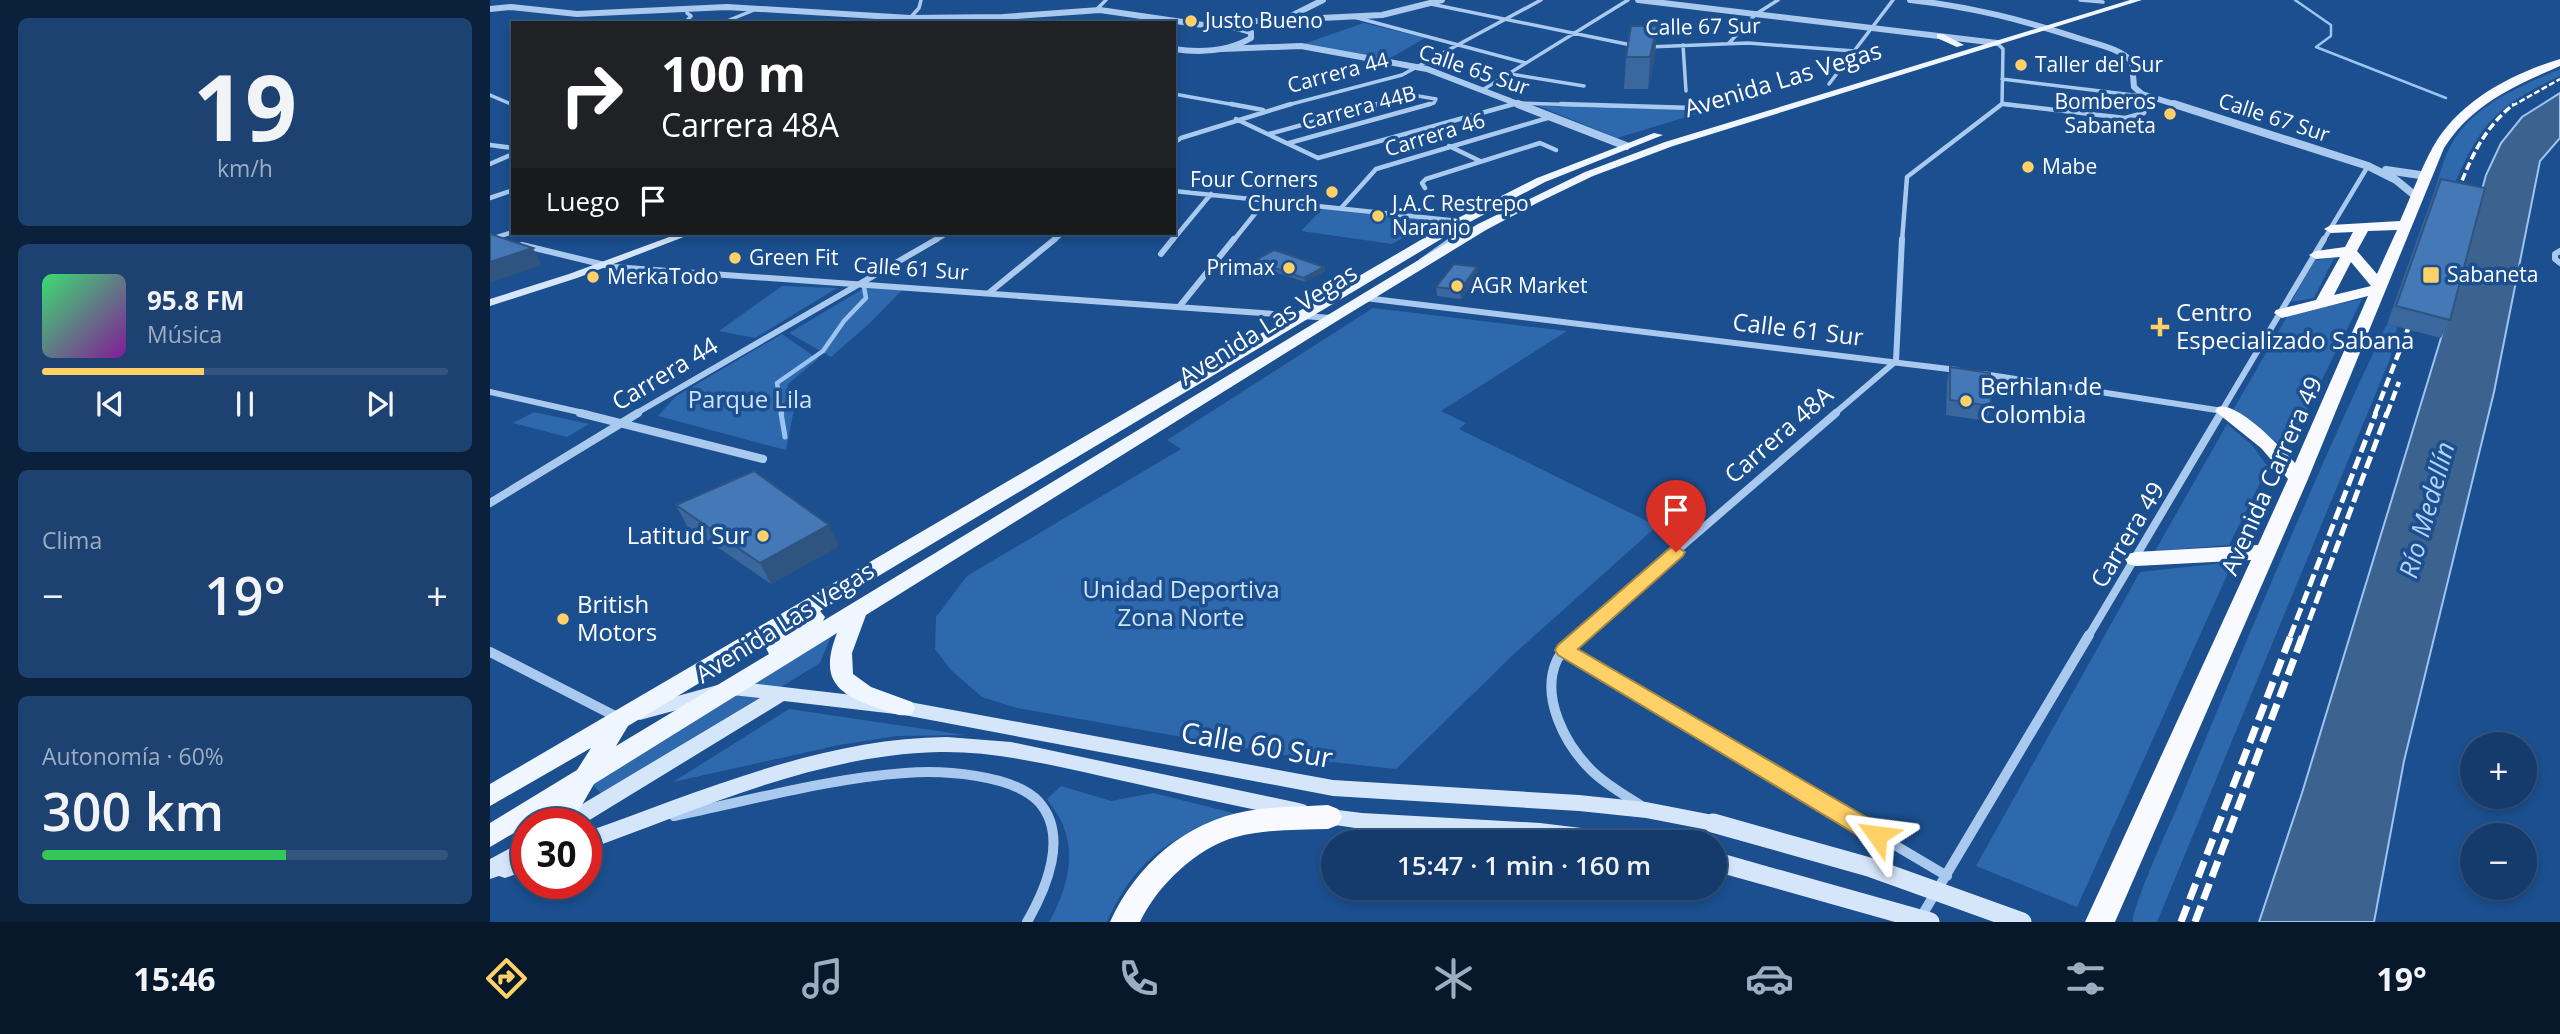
<!DOCTYPE html>
<html lang="es">
<head>
<meta charset="utf-8">
<style>
	body { margin:0; font-family:"Open Sans",sans-serif; background:#1d4271; color:#f1f3f6; height:100vh; display:flex; flex-direction:column; font-size:26px; white-space:nowrap }
	* { box-sizing:border-box; margin:0 }
	p { font-size:23px; color:#9dadc1 }
	.icon { flex:none; width:38px; height:38px; fill:none; stroke:currentColor; stroke-width:2; stroke-linecap:round; stroke-linejoin:round }
	.map { position:relative; flex:1; overflow:hidden }
	.side { display:flex; flex-direction:column; gap:18px; padding:18px; background:#0b203b; width:490px }
	.side>* { flex:none }
	.guide { position:absolute; left:21px; top:21px; width:665px; height:214px; border-radius:0px; box-shadow:0 4px 10px #0003,0 0 0 2px #33557e; background:#202124; color:#fff; overflow:hidden }
	.buttons { position:absolute; left:1970px; top:732px; display:grid; gap:14px }
	.buttons a { display:grid; place-items:center; width:77px; height:77px; border-radius:50%; background:#143b6b; box-shadow:0 4px 10px #0003,0 0 0 2px #33557e; font-size:35px }
	.speed { position:absolute; left:21px; top:808px; display:flex; gap:14px; font-size:35px; font-weight:700; text-align:center }
	.speed>* { display:grid; place-content:center; width:91px; height:91px; border-radius:50%; background:#143b6b; box-shadow:0 4px 10px #0003,0 0 0 2px #33557e; line-height:1 }
	.speed .limit { border:10px solid #d22; background:#fff; color:#111 }
	.pin { position:absolute; display:grid; place-items:center; width:60px; height:60px; color:#fff; margin:-72px -30px; border-radius:50% 50% 50% 0; rotate:-45deg; box-shadow:0 0 7px #0007 }
	.pin .icon { rotate:45deg }
	.me { position:absolute; width:77px; margin:-38px; rotate:301deg; stroke-linejoin:round; filter:drop-shadow(0 0 5px #0008) }
	.turn { display:flex; align-items:center; gap:24px; height:147px; padding:0 35px; font-size:32px }
	.turn .icon { width:91px; height:91px; stroke-width:2.5 }
	.turn b { display:block; font-size:49px; line-height:60px }
	.then { display:flex; align-items:center; height:66px; padding:0 35px; background:#0003; gap:14px; font-size:26px }
	.big { font-size:52px; font-weight:600; line-height:1.1 }
	.side .tile { flex:1; display:flex; flex-direction:column; justify-content:center; gap:10px; min-width:0; padding:0 24px; border-radius:10px; background:#1d4271 }
	.side .dial { align-items:center; gap:0 }
	.dial b { font-size:91px; line-height:1 }
	.song { display:flex; align-items:center; gap:21px }
	.cover { width:84px; height:84px; border-radius:10px; background:linear-gradient(135deg,hsl(140 70% 55%),hsl(290 70% 35%)) }
	.played { height:7px; border-radius:4px; background:linear-gradient(90deg,#ffd166 40%,#33557e 40%) }
	.keys { display:flex; justify-content:space-around; direction:ltr }
	.heat { display:flex; justify-content:space-between; align-items:center; font-size:38px; direction:ltr }
	.charge { height:10px; border-radius:5px; background:linear-gradient(90deg,#34c759 60%,#33557e 0) }
	.trip { position:absolute; left:831px; top:830px; width:406px; height:70px; border-radius:35px; background:#143b6b; box-shadow:0 4px 10px #0003,0 0 0 2px #33557e; font-weight:600; line-height:70px; text-align:center }
	.tabs { display:flex; height:112px; justify-content:space-around; align-items:center; background:#08182b; color:#9dadc1 }
	.tabs .icon { width:49px; height:49px }
	.tabs .on { color:#ffd166 }
	.tabs b { font-size:32px; color:#f1f3f6 }
	main { display:flex; flex:1; min-height:0 }
	.map>svg:first-child { display:block }
</style>
</head>
<body>
<main>
<section class="side">
<div class="tile dial"><b>19</b><p>km/h</p></div>
<div class="tile">
<div class="song"><i class="cover"></i><div><b>95.8 FM</b><p>Música</p></div></div>
<div class="played"></div>
<div class="keys"><svg class="icon" aria-label="previous" viewBox="0 0 24 24"><path d="M18 5L8 12l10 7zM5 5v14"/></svg><svg class="icon" aria-label="pause" viewBox="0 0 24 24"><path d="M8 5v14M16 5v14"/></svg><svg class="icon" aria-label="next" viewBox="0 0 24 24"><path d="M6 5l10 7-10 7zM19 5v14"/></svg></div>
</div>
<div class="tile"><p>Clima</p>
<div class="heat"><a>−</a><b class="big">19°</b><a>+</a></div>
</div>
<div class="tile"><p>Autonomía · 60%</p><b class="big">300 km</b><div class="charge"></div></div>
</section>
<div class="map">
<svg width="2070" height="922" viewBox="0 0 2070 922">
	<rect width="100%" height="100%" fill="#1b4f8f"/>
	<path fill="#2e69ad" d="M874,23L935,38L897,60L813,44Z
		M2070,69V76C2000,109 1988,128 1959,198L1943,195C1949,179 1953,158 1962,143C1985,104 2030,86 2070,69Z
		M1046,105L1199,110L1210,113L1127,138Z
		M834,207L944,221L902,244L811,231Z
		M1844,258L1824,298L1801,302L1825,260Z
		M292,286L347,288L265,338L229,331Z
		M376,287L412,290L380,323L341,357L299,333Z
		M1872,299L1797,450L1743,410L1798,315Z
		M883,308L1077,331L951,411L976,423L969,429L1167,526L1025,653L906,769L823,760L527,708L492,697L461,670L445,649L446,617L477,576L691,449L677,440Z
		M1897,324L1907,327L1900,359L1667,922H1643C1641,910 1678,828 1686,810C1754,647 1821,483 1897,324Z
		M292,334L328,359L297,385L304,409L296,450L168,416L185,397Z
		M44,412L99,424L77,437L23,423Z
		M1737,424L1761,444L1778,467L1739,545L1665,551Z
		M1743,562L1587,907L1486,866L1650,572Z
		M342,634L330,663L114,796L99,781Z
		M299,709L475,735L406,736L349,745L183,782Z
		M571,786L621,801L663,793L747,814C682,835 646,858 617,922H559C575,894 586,859 574,828C571,818 563,808 557,799Z"/>
	<path fill="#3c6290" stroke="#9cc4f0" stroke-width="2" d="M2070,93V138L2050,161L2004,392L1914,761L1884,922H1769L1812,793L1951,338L1996,175L2011,143L2032,117Z"/>
	<g fill="none" stroke-linecap="round" stroke-linejoin="round">
		<path stroke="#9cc4f0" stroke-width="2.5" d="M1805,0L1841,25V36L1826,47L1956,98"/>
		<path stroke="#9cc4f0" stroke-width="4.5" d="M292,414L287,383L333,351L354,321L376,298L374,287"/>
		<path stroke="#9cc4f0" stroke-width="5" d="M291,413L295,437"/>
		<path stroke="#a9c9ee" stroke-width="3.5" d="M1590,0L1613,2
			M941,4L1146,46
			M606,10L616,0
			M864,17L1036,63
			M420,18L429,8L431,0
			M195,23L201,16L197,13
			M232,23L264,10
			M1239,43L1266,14L1288,0
			M1507,43L1513,49L1512,104
			M1193,45L1196,91
			M1158,47L1258,43L1364,51
			M1020,74L1094,86
			M1512,79L1660,97L1657,106
			M1339,84L1403,0
			M994,89L1138,0
			M684,94L751,106
			M0,95L23,105
			M1512,104L1529,106
			M794,106L912,75L1051,0
			M882,106L922,95L946,99L944,103L933,106
			M1017,106L1028,103L1132,106
			M1509,106L1512,104"/>
		<path stroke="#a9c9ee" stroke-width="4.5" d="M741,104L773,110
			M1071,104L1203,108
			M1514,104L1635,118L1654,113L1657,104
			M746,119L828,158L1024,104
			M779,134L888,104
			M684,143L691,138L801,104
			M799,143L940,104
			M0,145L23,148
			M959,146L990,161
			M0,164L23,154
			M935,188L932,183L936,179L1050,143L1066,150
			M684,191L978,222L970,234L960,241
			M0,198L23,190
			M852,207L886,169L1061,117
			M1,239L23,232
			M444,241L458,233
			M563,241L573,233
			M682,241L721,194
			M743,241L776,200
			M1412,241L1417,177L1512,104
			M1833,241L1878,166"/>
		<path stroke="#a9c9ee" stroke-width="6" d="M32,245L123,267L841,318
			M2070,251L2065,254V259L2070,263
			M671,254L683,239
			M932,261L963,239
			M500,292L565,239
			M875,298L1467,370
			M689,307L744,239
			M1493,374L1733,411
			M0,392L98,414
			M145,414L447,239
			M1344,414L1406,361L1412,239
			M1730,414L1834,239"/>
		<path stroke="#a9c9ee" stroke-width="8" d="M90,413L273,459
			M0,503L148,413
			M1087,637L1346,413
			M1598,637L1731,413"/>
		<path stroke="#a9c9ee" stroke-width="10" d="M1089,635C1082,642 1072,650 1067,660C1050,697 1075,744 1101,770C1115,784 1133,794 1150,805
			M1075,650L1457,876
			M0,652L127,717
			M184,816C258,801 340,778 415,773C451,770 523,774 549,802C579,836 556,889 537,922
			M1431,917L1599,635"/>
		<path stroke="#a9c9ee" stroke-width="6" d="M1148,0L1507,43
			M1420,0C1484,7 1533,20 1594,40C1609,45 1631,49 1642,62L1644,87L1652,94L1690,106
			M0,9L21,7L87,14L237,7L420,18L513,17L610,10L720,26L747,22L892,15L952,0
			M799,17L833,0
			M684,49C711,53 737,52 761,38V32L740,26
			M732,49L811,46L937,69L1033,106"/>
		<path stroke="#a9c9ee" stroke-width="8" d="M1028,104L1136,146
			M1684,104L1878,166L1906,180L1928,198
			M1896,170L1937,176"/>
		<path fill="#d6e6fa" fill-rule="evenodd" d="M190,233H204L87,278L0,306V299L79,274Z
			M242,681L414,701L843,780L1089,795L1156,802L1223,815L1230,817L1233,823L1230,829L1223,831L1156,818L1089,811L843,796L414,715L294,701L93,824H66L69,818L270,698L242,695L150,720L144,718L141,713L144,708Z
			M457,737L521,742L809,803L816,805L819,811L816,817L809,819C743,805 677,791 611,776C557,764 504,751 449,752C326,755 210,809 96,850V832C212,791 332,738 457,737Z
			M832,808L872,813L1050,823L1133,833L1140,836L1143,842H1059L872,829L825,822L822,816L825,810Z
			M37,839V870L15,878L9,876L0,879V859Z"/>
		<path fill="#f0f6ff" fill-rule="evenodd" d="M1640,0H1652L1183,146L1103,176L1047,203L996,230L847,321L376,615L362,653L363,674L381,687L422,702L425,708L422,714C411,718 401,712 390,709C346,694 329,680 347,633L104,784L81,824H56L63,810L0,847V823L87,770L101,748L0,806V784L970,217L1047,178L1164,133L1173,135L1055,182L978,223L330,611L335,617L333,621L988,224L1095,172L1175,142ZM274,644L279,654L126,746L138,726Z
			M1447,34H1453L1474,45L1467,47L1447,38Z"/>
		<path fill="#f8faff" fill-rule="evenodd" d="M2070,59V66C2024,86 1982,104 1954,148L1818,479L1625,922H1595L1761,560L1646,566L1638,564L1635,559L1638,554L1646,552L1768,545L1798,479L1771,448L1725,411L1728,407C1749,402 1791,448 1805,463L1878,296L1792,318L1784,313L1786,310L1826,300L1850,257L1826,259L1819,255L1826,251L1855,247L1863,232L1841,233L1834,229L1841,225L1910,221C1921,197 1930,170 1943,147C1969,101 2021,74 2070,59ZM1907,230L1887,274L1867,251L1878,231ZM1861,262L1881,286L1844,295Z
			M838,805L848,809L852,817L848,825L838,829C807,830 776,829 746,837C706,848 667,886 650,922H620C646,865 695,822 757,811C784,806 811,807 838,805Z"/>
		<path stroke="#fff" stroke-width="2.5" stroke-dasharray="6 2.5" stroke-linecap="butt" d="M2022,106L2070,79"/>
		<path stroke="#fff" stroke-width="3.5" stroke-dasharray="8 3.5" stroke-linecap="butt" d="M1964,202C1978,164 1991,130 2024,104"/>
		<path stroke="#fff" stroke-width="4.5" stroke-dasharray="10 4.5" stroke-linecap="butt" d="M1885,414L1925,311
			M1897,414L1909,382"/>
		<path stroke="#fff" stroke-width="5" stroke-dasharray="13 5" stroke-linecap="butt" d="M1800,637L1886,413
			M1813,637L1897,413"/>
		<path stroke="#fff" stroke-width="7" stroke-dasharray="17 7" stroke-linecap="butt" d="M1691,922L1801,635
			M1705,922L1813,635"/>
		<path stroke="#d6e6fa" stroke-width="19" d="M1223,823L1379,867L1532,922
			M1227,862L1440,922"/>
	</g>
	<path fill="#3a679d" d="M1167,26L1165,56L1158,89H1134L1136,57Z
		M1951,179L1960,320L1951,338L1897,324L1943,195Z
		M764,261L835,271L815,282L764,265Z
		M987,267L988,276L971,299L947,296L946,287Z
		M1460,367L1501,406L1497,421L1456,415L1457,382Z
		M186,505L349,546L281,584L197,526Z"/>
	<path fill="#305480" d="M1167,26L1165,56L1158,89L1160,57Z
		M43,248L52,265L0,283V262Z
		M834,267L835,271L815,282L814,278Z
		M987,267L988,276L971,299L970,290Z
		M339,525L349,546L281,584L270,563Z"/>
	<path fill="#4478b7" stroke="#305480" stroke-width="2" d="M1141,26H1167L1160,57H1136Z
		M1951,179L1995,188L1960,320L1906,306Z
		M0,234L43,248L0,262Z
		M784,250L834,267L814,278L764,261Z
		M964,264L987,267L970,290L946,287Z
		M1460,367L1500,373L1501,406L1460,400Z
		M264,471L339,525L270,563L186,505Z"/>
	<path fill="#ffd166" stroke="#a68842" stroke-width="2" d="M1186,546L1195,552L1193,556L1088,649L1395,828L1399,835L1395,842L1387,845L1379,842L1068,655L1065,650L1068,645L1180,548Z"/>
	<g fill="#ffd166" stroke="#1b4f8f" stroke-width="2.5">
		<circle cx="701" cy="21" r="7"/>
		<circle cx="1531" cy="65" r="7"/>
		<circle cx="1680" cy="114" r="7"/>
		<circle cx="1538" cy="167" r="7"/>
		<circle cx="842" cy="192" r="7"/>
		<circle cx="888" cy="216" r="7"/>
		<circle cx="245" cy="258" r="7"/>
		<circle cx="799" cy="268" r="7"/>
		<rect x="1932" y="266" width="18" height="18" rx="3.5"/>
		<circle cx="103" cy="277" r="7"/>
		<circle cx="967" cy="286" r="7"/>
		<path d="M1666.5 316.5h7v7h7v7h-7v7h-7v-7h-7v-7h7z"/>
		<circle cx="1476" cy="401" r="7"/>
		<circle cx="273" cy="536" r="7"/>
		<circle cx="73" cy="619" r="7"/>
	</g>
	<g text-anchor="middle" stroke-width="7" stroke-linejoin="round" paint-order="stroke">
		<g font-size="21" fill="#fff" stroke="#1b4f8f" text-anchor="start">
			<text x="715" y="28">Justo Bueno</text>
			<text x="1545" y="72">Taller del Sur</text>
			<text x="1666" y="109" text-anchor="end">Bomberos<tspan x="1666" dy="24">Sabaneta</tspan></text>
			<text x="1552" y="174">Mabe</text>
			<text x="828" y="187" text-anchor="end">Four Corners<tspan x="828" dy="24">Church</tspan></text>
			<text x="902" y="211">J.A.C Restrepo<tspan x="902" dy="24">Naranjo</tspan></text>
			<text x="259" y="265">Green Fit</text>
			<text x="785" y="275" text-anchor="end">Primax</text>
			<text x="1957" y="282">Sabaneta</text>
			<text x="117" y="284">MerkaTodo</text>
			<text x="981" y="293">AGR Market</text>
		</g>
		<g font-size="21" fill="#fff" stroke="#1b4f8f">
			<text transform="translate(1213 27) rotate(-1)" y="7">Calle 67 Sur</text>
			<text transform="translate(984 70) rotate(19)" y="7">Calle 65 Sur</text>
			<text transform="translate(848 73) rotate(-15)" y="7">Carrera 44</text>
			<text transform="translate(869 108) rotate(-15)" y="7">Carrera 44B</text>
			<text transform="translate(1784 118) rotate(18)" y="7">Calle 67 Sur</text>
			<text transform="translate(945 135) rotate(-17)" y="7">Carrera 46</text>
			<text transform="translate(421 269) rotate(4)" y="7">Calle 61 Sur</text>
		</g>
		<g font-size="24" fill="#fff" stroke="#1b4f8f">
			<text transform="translate(1293 80) rotate(-17)" y="8">Avenida Las Vegas</text>
			<text transform="translate(778 325) rotate(-32)" y="8">Avenida Las Vegas</text>
			<text transform="translate(1308 330) rotate(7)" y="8">Calle 61 Sur</text>
			<text transform="translate(175 374) rotate(-31)" y="8">Carrera 44</text>
			<text transform="translate(1289 435) rotate(-41)" y="8">Carrera 48A</text>
			<text transform="translate(1782 476) rotate(-66)" y="8">Avenida Carrera 49</text>
			<text transform="translate(1638 535) rotate(-59)" y="8">Carrera 49</text>
			<text transform="translate(295 623) rotate(-32)" y="8">Avenida Las Vegas</text>
		</g>
		<g font-size="24" fill="#fff" stroke="#1b4f8f" text-anchor="start">
			<text x="1686" y="321">Centro<tspan x="1686" dy="28">Especializado Sabana</tspan></text>
			<text x="1490" y="395">Berhlan de<tspan x="1490" dy="28">Colombia</tspan></text>
			<text x="259" y="544" text-anchor="end">Latitud Sur</text>
			<text x="87" y="613">British<tspan x="87" dy="28">Motors</tspan></text>
		</g>
		<g font-size="24" fill="#cfe3fa" stroke="#1b4f8f">
			<text x="260" y="408">Parque Lila</text>
			<text x="691" y="598">Unidad Deportiva<tspan x="691" dy="28">Zona Norte</tspan></text>
		</g>
		<g font-size="26" font-style="italic" fill="#b5d3f5" stroke="#1b4f8f">
			<text transform="translate(1937 510) rotate(-74)" y="9">Río Medellín</text>
		</g>
		<g font-size="28" fill="#fff" stroke="#1b4f8f">
			<text transform="translate(767 745) rotate(10)" y="10">Calle 60 Sur</text>
		</g>
	</g>
</svg>
<div class="buttons">
<a>+</a>
<a>−</a>
</div>
<div class="speed"><div class="limit">30</div></div>
<div class="pin" style="left:1186px;top:552px;background:#d93025"><svg class="icon" aria-label="arrive" viewBox="0 0 24 24"><path d="M6 21V4h12l-3 4 3 4H6"/></svg></div>
<svg class="me" style="left:1387px;top:835px" viewBox="-20 -20 40 40"><path d="M0-17L14 15 0 8-14 15z" fill="#ffd166" stroke="#fff" stroke-width="4"/></svg>
<div class="trip">15:47 · 1 min · 160 m</div>
<div class="guide">
<div class="turn"><svg class="icon" aria-label="right" viewBox="0 0 24 24"><path d="M7 20v-9h11M14 6l5 5-5 5"/></svg><div><b>100 m</b>Carrera 48A</div></div>
<div class="then">Luego<svg class="icon" aria-label="arrive" viewBox="0 0 24 24"><path d="M6 21V4h12l-3 4 3 4H6"/></svg></div>
</div>
</div>
</main>
<nav class="tabs">
<b>15:46</b>
<svg class="icon on" aria-label="directions" viewBox="0 0 24 24"><path d="M12 3l9 9-9 9-9-9zM9 14v-3h6M13 9l2 2-2 2"/></svg>
<svg class="icon" aria-label="music" viewBox="0 0 24 24"><path d="M9 18V5l10-2v13"/><circle cx="6" cy="18" r="3"/><circle cx="16" cy="16" r="3"/></svg>
<svg class="icon" aria-label="phone" viewBox="0 0 24 24"><path d="M5 4h4l2 5-3 2q2 4 5 5l2-3 5 2v4C11 20 4 13 5 4z"/></svg>
<svg class="icon" aria-label="climate" viewBox="0 0 24 24"><path d="M12 3v18M4 7l16 10M4 17L20 7"/></svg>
<svg class="icon" aria-label="car" viewBox="0 0 24 24"><path d="M5 17H2v-5l4-1 3-4h7l3 4 3 1v5h-3M9 17h6M6 11h13"/><circle cx="7" cy="17" r="2"/><circle cx="17" cy="17" r="2"/></svg>
<svg class="icon" aria-label="filters" viewBox="0 0 24 24"><path d="M4 7h16M4 17h16"/><circle cx="9" cy="7" r="2"/><circle cx="15" cy="17" r="2"/></svg>
<b>19°</b>
</nav>
</body>
</html>
